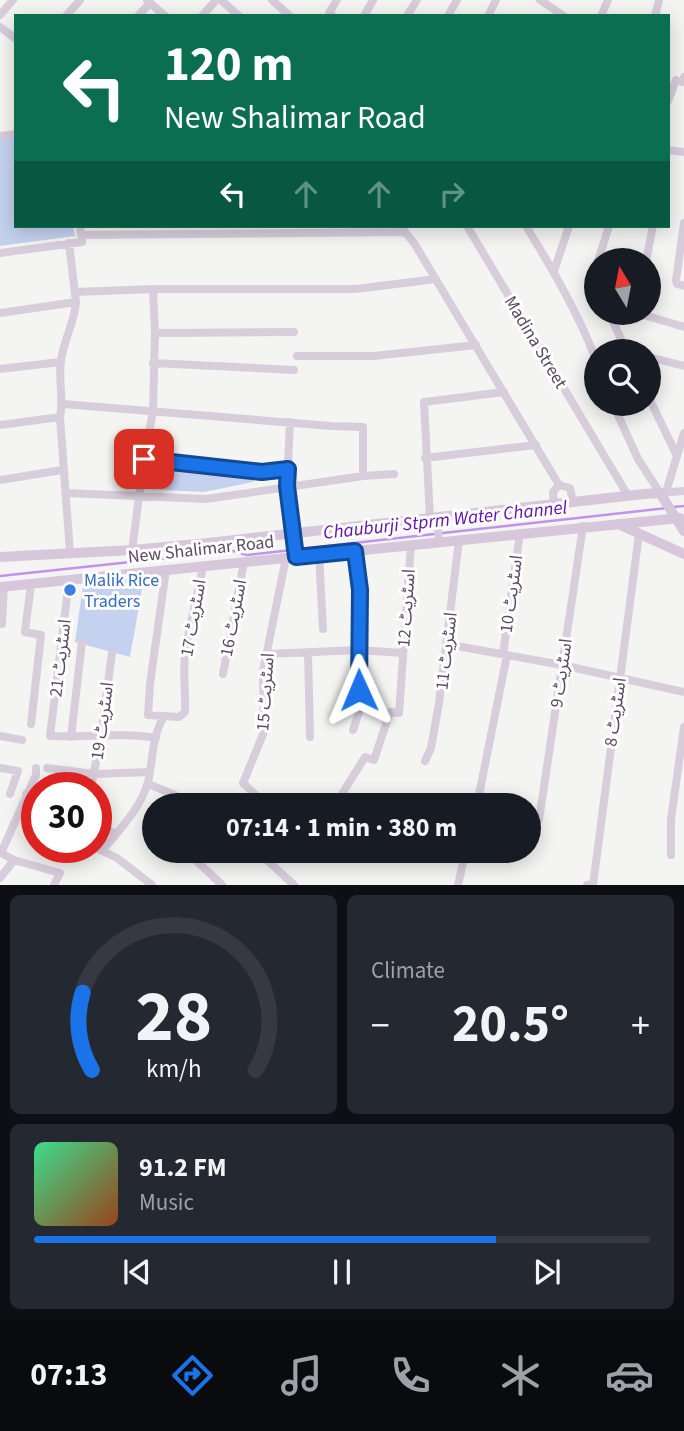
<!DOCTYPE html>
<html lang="en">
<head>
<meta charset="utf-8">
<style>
	body { margin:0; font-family:"Source Sans 3","Noto Sans Arabic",sans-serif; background:#242831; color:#f1f3f6; height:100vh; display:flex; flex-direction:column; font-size:26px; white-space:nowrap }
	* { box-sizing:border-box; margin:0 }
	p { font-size:23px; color:#9ea1a6 }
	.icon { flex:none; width:38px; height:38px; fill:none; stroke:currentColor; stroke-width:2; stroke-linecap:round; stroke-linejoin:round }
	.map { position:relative; height:885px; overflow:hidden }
	.panel { display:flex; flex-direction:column; gap:10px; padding:10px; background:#0d0f14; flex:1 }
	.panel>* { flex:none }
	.guide { position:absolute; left:14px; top:14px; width:656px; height:214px; border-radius:0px; box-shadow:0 4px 18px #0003; background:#0b6e4f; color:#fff; overflow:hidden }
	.needle { width:46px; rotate:350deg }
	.fabs { position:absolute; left:584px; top:248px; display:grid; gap:14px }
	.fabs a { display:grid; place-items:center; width:77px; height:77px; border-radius:50%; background:#171b24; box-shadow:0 4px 18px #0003; font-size:35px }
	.speed { position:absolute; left:21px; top:772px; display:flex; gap:14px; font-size:35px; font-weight:700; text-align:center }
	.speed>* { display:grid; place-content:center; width:91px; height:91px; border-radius:50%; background:#171b24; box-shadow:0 4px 18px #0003; line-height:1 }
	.speed .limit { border:10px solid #d22; background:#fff; color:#111 }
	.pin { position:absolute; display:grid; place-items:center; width:60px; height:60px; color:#fff; margin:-30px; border-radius:14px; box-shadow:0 4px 10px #0006 }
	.me { position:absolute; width:77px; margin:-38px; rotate:359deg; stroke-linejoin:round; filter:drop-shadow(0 0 5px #0008) }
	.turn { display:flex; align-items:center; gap:24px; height:147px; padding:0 35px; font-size:32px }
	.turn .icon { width:91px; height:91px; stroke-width:2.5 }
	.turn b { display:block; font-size:49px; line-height:60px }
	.lanes { display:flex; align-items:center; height:66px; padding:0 35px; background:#0003; justify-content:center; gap:35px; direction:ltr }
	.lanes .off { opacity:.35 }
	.big { font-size:52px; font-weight:700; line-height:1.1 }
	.panel .tile { flex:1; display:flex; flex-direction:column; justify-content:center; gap:10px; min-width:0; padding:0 24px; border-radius:10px; background:#242831 }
	.panel .dial { align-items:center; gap:0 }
	.dial svg { height:182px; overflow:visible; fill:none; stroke:#363941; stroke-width:7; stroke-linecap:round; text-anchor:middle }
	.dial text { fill:#f1f3f6; stroke:none }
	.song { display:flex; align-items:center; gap:21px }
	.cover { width:84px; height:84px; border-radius:10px; background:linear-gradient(135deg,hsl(150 70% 55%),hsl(20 70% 35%)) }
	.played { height:7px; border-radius:4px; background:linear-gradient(90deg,#1a73e8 75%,#363941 75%) }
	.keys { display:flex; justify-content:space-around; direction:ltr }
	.heat { display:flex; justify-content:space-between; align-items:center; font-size:38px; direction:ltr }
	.panel .tiles { flex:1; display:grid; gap:10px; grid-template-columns:1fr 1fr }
	.tile:last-child { grid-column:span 2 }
	.trip { position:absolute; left:142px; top:793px; width:399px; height:70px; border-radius:35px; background:#171b24; box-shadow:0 4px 18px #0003; font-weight:700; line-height:70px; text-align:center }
	.tab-bar { display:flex; height:112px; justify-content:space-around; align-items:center; background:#090b0e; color:#9ea1a6 }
	.tab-bar .icon { width:49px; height:49px }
	.tab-bar .on { color:#1a73e8 }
	.tab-bar b { font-size:32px; color:#f1f3f6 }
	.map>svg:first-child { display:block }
</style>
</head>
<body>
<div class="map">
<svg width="684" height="885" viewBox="0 0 684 885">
	<rect width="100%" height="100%" fill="#f4f5f3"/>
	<path fill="#c4d1ef" d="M16,137V226H73L75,236L0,246V139Z
		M142,466L189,472L252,475L253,482L204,492L147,489Z
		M145,572L130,657L75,642L84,578Z"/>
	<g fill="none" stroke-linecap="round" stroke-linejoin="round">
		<path stroke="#c293eb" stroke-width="2.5" d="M673,507L684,506
			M0,576L233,551L247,555L667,508"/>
		<path stroke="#d8cddb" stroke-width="8" d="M147,0L165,16
			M221,0L239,16
			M272,0L290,16
			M540,0L564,16
			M0,15L13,0
			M66,16L80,0
			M138,16L150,3
			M202,16L216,0
			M333,16L329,13L337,0
			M364,16L373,0
			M407,16L417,0
			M448,16L457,0
			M488,16L496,0
			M601,16L608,0
			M655,16L659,0
			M0,27L16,39
			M682,82L684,77
			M668,101L676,80
			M0,136L16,134
			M668,150L684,152
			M684,223L676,280L677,284L684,286
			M400,226L414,243L559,485L553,492L554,504
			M467,226L627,494
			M526,226C553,270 578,313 597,362
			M82,235L405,232
			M69,243L76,302C75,322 63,341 61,361C58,380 64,398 60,417L70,553
			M0,253L82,242L80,226
			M598,261L609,226
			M646,261L653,226
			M597,266L593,277L597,285
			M554,271L569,226
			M76,292L153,289H356L436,279
			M0,313L76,302
			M609,313L627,352
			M637,313L684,327
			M155,333L294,332
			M297,356H374L476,345
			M649,357L684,366
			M153,363L294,370
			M0,369L60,362
			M649,398L677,456
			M63,404L331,426L363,427V476
			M613,404L638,459L660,493L684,491
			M290,422L287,486L296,557
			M0,425L60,417
			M425,458L536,445
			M144,459L262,472L288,469
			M0,480L62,470
			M559,485L570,488L573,502
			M666,492L684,433
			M66,493L206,499L363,476L394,474
			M437,517L439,542
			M430,518L424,402L504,392
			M132,550L144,459L153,411L155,333L153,289
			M319,554L323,629
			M166,570L150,684L148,715L179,717L185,712C186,690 182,668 186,647C191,620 198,593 203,566
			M69,580L50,736C86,738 121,732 156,738
			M0,624H2L4,586
			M446,644L562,665L684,692
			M308,652L310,737
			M267,654L359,650L403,653
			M503,654L520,533
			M223,674L244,562
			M31,724L41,635L25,632L31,584
			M353,730L360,709V590L355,551
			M0,736L22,740
			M71,737L82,642
			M425,761L431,748L439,703L459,540
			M0,768L18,771L10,794
			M36,768V775L1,853L14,860L60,873L54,885
			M47,768L94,774L150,772
			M148,784L175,795L186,805
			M91,788L101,735L112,653
			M26,794L37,799
			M266,805L243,783L264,732L263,671L286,558
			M335,805L365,757L374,760L390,712L399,713L411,545
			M477,805L507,655
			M539,820L583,526
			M152,822L154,824
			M96,823L115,834
			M94,847L117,858L152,885
			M185,850L222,885
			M256,850L294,885
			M314,850L321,857
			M102,851C119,830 141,808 148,782C153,761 152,734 164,717
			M671,855V819L684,727
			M0,878L14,860
			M458,885L466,850
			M587,885H593L639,534"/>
		<path stroke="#d7c7da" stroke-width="10" d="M618,524L684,554
			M0,557L132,550L208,543L644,494L660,493L684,531
			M0,587L680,518"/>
	</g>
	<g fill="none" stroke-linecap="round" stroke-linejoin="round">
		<defs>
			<path id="route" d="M144,459L262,472L288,469L287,486L296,557L355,551L360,590L359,690"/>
		</defs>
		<use href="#route" stroke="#114b97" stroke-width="18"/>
		<use href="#route" stroke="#1a73e8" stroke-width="12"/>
	</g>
	<circle fill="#3f7fe0" stroke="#fff" stroke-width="2.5" cx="70" cy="590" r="7"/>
	<g text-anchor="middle" stroke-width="6" stroke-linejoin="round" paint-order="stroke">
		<g font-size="18" fill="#5c4b60" stroke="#fff">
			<text transform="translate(536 342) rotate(59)" y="6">Madina Street</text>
			<text transform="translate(201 549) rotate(-6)" y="6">New Shalimar Road</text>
			<text transform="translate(511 594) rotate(-82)" y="6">اسٹریٹ 10</text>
			<text transform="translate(406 608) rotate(-86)" y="6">اسٹریٹ 12</text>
			<text transform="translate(193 618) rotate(-80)" y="6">اسٹریٹ 17</text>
			<text transform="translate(233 618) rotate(-79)" y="6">اسٹریٹ 16</text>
			<text transform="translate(446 651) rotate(-83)" y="6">اسٹریٹ 11</text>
			<text transform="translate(60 658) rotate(-83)" y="6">اسٹریٹ 21</text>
			<text transform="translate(561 673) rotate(-82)" y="6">اسٹریٹ 9</text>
			<text transform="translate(265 692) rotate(-86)" y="6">اسٹریٹ 15</text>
			<text transform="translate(615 712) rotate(-82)" y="6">اسٹریٹ 8</text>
			<text transform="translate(102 721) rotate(-82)" y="6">اسٹریٹ 19</text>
		</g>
		<g font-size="18" fill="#366cbe" stroke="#fff" text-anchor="start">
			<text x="84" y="586">Malik Rice<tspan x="84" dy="21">Traders</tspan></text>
		</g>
		<g font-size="19" font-style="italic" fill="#6511ad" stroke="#fff">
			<text transform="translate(445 519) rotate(-6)" y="7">Chauburji Stprm Water Channel</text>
		</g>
	</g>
</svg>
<div class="fabs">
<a><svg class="needle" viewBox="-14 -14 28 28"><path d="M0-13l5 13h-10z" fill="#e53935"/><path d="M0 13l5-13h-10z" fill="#9ea1a6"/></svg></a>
<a><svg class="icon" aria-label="search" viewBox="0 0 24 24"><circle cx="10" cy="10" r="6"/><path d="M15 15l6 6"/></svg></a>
</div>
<div class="speed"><div class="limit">30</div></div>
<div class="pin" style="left:144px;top:459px;background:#d93025"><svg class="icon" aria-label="arrive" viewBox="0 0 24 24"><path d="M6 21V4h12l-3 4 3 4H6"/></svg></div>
<svg class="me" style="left:359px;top:690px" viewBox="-20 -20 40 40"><path d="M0-17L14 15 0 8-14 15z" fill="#1a73e8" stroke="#fff" stroke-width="4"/></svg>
<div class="trip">07:14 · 1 min · 380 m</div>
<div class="guide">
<div class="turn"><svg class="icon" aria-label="left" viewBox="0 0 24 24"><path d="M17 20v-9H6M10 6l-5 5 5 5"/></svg><div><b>120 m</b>New Shalimar Road</div></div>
<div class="lanes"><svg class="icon" aria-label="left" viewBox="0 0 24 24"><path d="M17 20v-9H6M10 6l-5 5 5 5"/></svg><svg class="icon off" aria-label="ahead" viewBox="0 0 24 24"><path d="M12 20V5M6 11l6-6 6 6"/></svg><svg class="icon off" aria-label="ahead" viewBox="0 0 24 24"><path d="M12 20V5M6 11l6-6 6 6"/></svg><svg class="icon off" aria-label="right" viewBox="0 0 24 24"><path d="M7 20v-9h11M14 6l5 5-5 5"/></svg></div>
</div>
</div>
<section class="panel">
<div class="tiles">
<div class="tile dial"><svg viewBox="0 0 100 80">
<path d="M14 69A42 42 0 1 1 86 69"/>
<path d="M14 69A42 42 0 0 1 10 35" stroke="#1a73e8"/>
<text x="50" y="56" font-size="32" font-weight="700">28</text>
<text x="50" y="72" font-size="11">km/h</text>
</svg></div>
<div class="tile"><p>Climate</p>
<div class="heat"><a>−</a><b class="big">20.5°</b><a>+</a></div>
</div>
<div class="tile">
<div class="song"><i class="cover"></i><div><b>91.2 FM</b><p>Music</p></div></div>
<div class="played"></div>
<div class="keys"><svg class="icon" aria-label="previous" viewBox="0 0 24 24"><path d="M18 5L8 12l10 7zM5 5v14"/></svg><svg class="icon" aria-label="pause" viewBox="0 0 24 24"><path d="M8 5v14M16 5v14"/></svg><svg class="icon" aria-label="next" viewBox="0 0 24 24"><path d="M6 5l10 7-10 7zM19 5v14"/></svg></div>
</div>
</div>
</section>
<nav class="tab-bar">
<b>07:13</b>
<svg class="icon on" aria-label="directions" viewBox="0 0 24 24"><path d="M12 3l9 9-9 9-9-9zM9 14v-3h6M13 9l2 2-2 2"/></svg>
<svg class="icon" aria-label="music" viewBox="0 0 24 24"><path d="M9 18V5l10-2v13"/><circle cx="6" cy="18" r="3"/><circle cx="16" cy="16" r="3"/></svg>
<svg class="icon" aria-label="phone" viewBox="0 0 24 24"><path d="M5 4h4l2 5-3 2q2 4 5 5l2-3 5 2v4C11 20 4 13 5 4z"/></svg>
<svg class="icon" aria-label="climate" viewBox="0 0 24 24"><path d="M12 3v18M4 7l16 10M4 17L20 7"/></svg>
<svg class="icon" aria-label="car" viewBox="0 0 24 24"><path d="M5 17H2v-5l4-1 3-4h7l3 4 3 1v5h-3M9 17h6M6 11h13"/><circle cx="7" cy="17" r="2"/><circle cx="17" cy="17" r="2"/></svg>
</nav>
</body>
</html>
